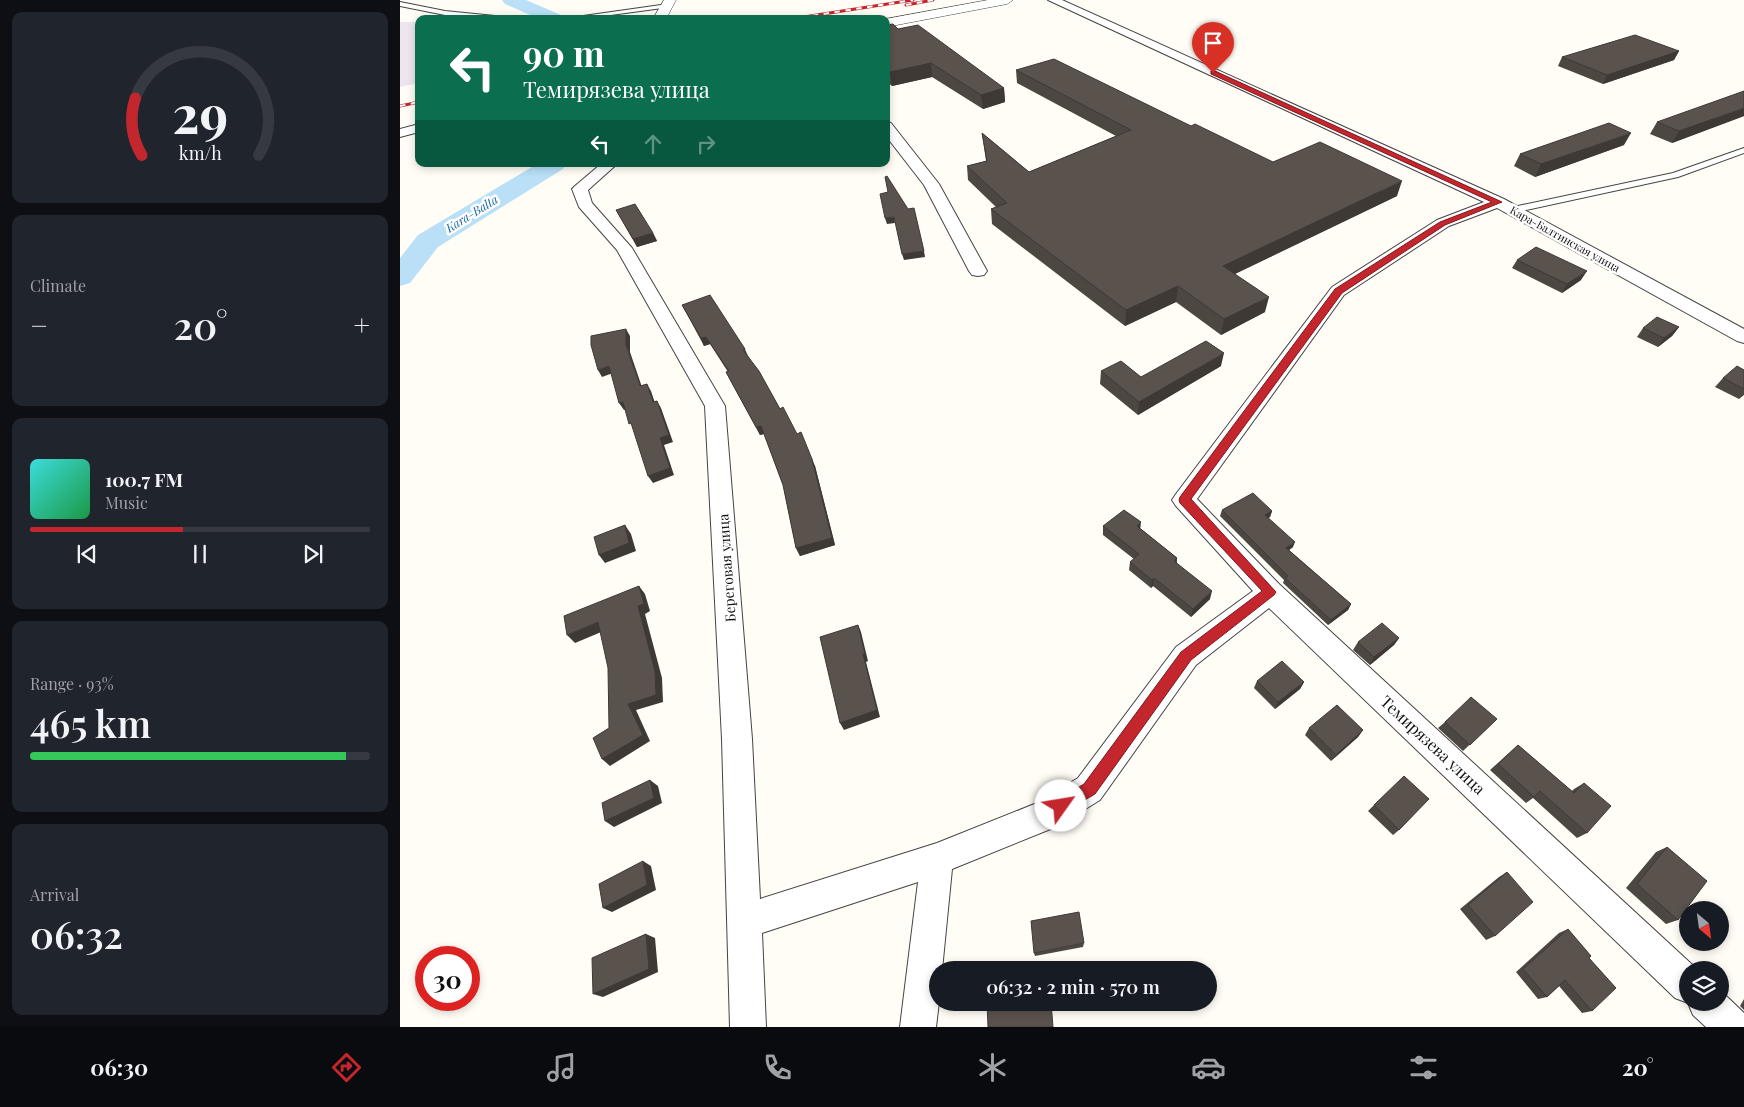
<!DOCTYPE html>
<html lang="en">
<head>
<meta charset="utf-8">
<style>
	body { margin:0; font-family:"Playfair Display",serif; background:#20242c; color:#f1f3f6; height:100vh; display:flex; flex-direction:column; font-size:19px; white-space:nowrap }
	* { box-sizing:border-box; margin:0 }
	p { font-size:16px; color:#9ea1a6 }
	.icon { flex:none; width:28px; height:28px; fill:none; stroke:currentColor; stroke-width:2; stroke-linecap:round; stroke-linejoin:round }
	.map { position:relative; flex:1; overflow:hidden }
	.drawer { display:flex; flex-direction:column; gap:12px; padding:12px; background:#0d0f14; width:400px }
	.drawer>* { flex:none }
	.hud { position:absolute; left:15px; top:15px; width:475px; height:152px; border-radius:10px; box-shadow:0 2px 8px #0003; background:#0b6e4f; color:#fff; overflow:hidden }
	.needle { width:32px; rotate:151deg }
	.tools { position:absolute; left:1279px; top:901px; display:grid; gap:10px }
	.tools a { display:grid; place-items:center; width:50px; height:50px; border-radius:50%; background:#171b24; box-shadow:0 2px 8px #0003; font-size:25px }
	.speed { position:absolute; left:15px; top:946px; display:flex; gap:10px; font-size:25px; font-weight:700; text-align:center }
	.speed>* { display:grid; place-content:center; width:65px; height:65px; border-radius:50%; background:#171b24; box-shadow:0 2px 8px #0003; line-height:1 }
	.speed .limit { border:8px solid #d22; background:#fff; color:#111 }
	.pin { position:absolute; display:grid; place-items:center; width:42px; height:42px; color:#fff; margin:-51px -21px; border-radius:50% 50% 50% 0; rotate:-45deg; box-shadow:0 0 5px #0007 }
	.pin .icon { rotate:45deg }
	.me { position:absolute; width:55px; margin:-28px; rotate:58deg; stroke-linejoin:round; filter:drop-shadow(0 0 4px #0008) }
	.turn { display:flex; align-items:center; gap:18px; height:105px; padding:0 25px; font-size:22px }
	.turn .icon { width:65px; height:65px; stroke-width:2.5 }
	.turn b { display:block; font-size:35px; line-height:42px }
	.lanes { display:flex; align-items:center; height:48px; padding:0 25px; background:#0003; justify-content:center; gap:25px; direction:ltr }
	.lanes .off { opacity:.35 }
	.big { font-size:38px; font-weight:600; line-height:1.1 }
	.drawer .tile { flex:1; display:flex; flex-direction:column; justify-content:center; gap:8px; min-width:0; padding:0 18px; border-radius:10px; background:#20242c }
	.drawer .dial { align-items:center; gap:0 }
	.dial svg { height:130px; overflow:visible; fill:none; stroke:#363941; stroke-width:7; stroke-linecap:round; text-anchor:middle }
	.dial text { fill:#f1f3f6; stroke:none }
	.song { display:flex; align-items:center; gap:15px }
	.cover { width:60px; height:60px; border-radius:8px; background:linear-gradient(135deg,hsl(180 70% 55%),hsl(140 70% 35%)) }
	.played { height:5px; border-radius:2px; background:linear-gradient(90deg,#c4262e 45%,#363941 45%) }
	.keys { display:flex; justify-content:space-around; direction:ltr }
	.heat { display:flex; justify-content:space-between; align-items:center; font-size:28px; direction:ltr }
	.charge { height:8px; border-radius:4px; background:linear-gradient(90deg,#34c759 93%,#363941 0) }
	.trip { position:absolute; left:529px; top:961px; width:288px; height:50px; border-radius:25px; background:#171b24; box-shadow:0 2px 8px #0003; font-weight:600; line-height:50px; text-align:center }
	.tabs { display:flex; height:80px; justify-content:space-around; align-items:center; background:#090b0e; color:#9ea1a6 }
	.tabs .icon { width:35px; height:35px }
	.tabs .selected { color:#c4262e }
	.tabs b { font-size:22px; color:#f1f3f6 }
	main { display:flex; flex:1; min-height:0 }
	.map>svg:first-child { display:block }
</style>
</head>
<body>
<main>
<section class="drawer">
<div class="tile dial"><svg viewBox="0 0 100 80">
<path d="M14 69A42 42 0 1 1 86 69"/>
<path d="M14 69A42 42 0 0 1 10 34" stroke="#c4262e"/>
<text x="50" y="56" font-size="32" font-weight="700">29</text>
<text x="50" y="72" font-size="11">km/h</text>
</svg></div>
<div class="tile"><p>Climate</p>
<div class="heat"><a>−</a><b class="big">20°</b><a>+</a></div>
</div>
<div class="tile">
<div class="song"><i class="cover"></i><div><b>100.7 FM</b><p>Music</p></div></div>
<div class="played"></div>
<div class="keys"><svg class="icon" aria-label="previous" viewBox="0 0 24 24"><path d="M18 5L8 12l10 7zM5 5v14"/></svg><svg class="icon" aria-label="pause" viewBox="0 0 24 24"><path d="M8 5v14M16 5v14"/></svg><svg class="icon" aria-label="next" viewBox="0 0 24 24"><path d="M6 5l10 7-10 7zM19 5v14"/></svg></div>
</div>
<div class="tile"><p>Range · 93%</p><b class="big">465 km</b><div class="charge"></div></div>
<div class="tile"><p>Arrival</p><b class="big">06:32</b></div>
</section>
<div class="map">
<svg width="1344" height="1027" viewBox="0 0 1344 1027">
	<rect width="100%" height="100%" fill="#fffdf5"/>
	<path fill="#eee6ef" d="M0,22H19V83L0,87Z"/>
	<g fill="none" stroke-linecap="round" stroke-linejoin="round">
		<path fill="#b9e0f7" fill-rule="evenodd" d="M102,0H126L161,15L164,19H139L105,4Z
			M137,164H166L163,169L38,247L10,283L0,286V258L18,235Z"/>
		<defs>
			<path id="service" d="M0,2L45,11L126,19L45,15L0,6Z
				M268,4L270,7L181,19H162Z
				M1344,148V153L1278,177L1113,213L1109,210L1113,207L1273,173Z"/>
			<path id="minor" d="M648,0H662L1104,199L1344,329V343L1337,341L1097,208L1049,226L944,295L797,499L879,584L1298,970H1288V1002H1320V990L1344,1013V1027H1306L1293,1015L1288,1003L1275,998L869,608L796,665L700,800L658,826L552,869L542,970H538L539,1002L536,1027H500L518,882L362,933L366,1027H330L322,739L305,406L217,250L179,207L172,189L175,186L201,164H217L188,190L192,203L232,248L325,406L352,739L360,899L537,843L637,803L678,778L776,647L853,591L776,506L772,500L776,494L932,287L1037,220L1084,202Z
				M486,122L491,123L539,184L587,271L584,275L578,276L572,275L569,271L524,185L486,136Z
				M19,124V132L0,137V129Z"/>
			<path id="tertiary" d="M264,0H276L266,19H253Z
				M588,0H613L607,4L486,27V19Z"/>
		</defs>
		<use href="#service" stroke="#444" stroke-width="2"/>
		<use href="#minor" stroke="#444" stroke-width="2"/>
		<use href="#tertiary" stroke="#444" stroke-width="1"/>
		<use href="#service" fill="#fff" fill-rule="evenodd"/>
		<use href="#minor" fill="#fff" fill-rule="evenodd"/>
		<use href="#tertiary" fill="#fff" fill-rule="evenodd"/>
		<defs>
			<path id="rail" d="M506,5L533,0
				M391,19L513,0
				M0,106L19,102"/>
		</defs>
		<use href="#rail" stroke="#c4262e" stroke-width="3"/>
		<use href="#rail" stroke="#fff" stroke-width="2" stroke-dasharray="5.5" stroke-linecap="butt"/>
	</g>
	<path fill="#4d4742" d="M486,25L498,29L604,88L605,102L583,109L532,77L492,86L486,81Z
		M1279,51L1274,60L1203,84L1158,66L1162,57Z
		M616,70L791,126L873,162L997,196L835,274L865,312L821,335L776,302L725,326L592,224L591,209L596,207L568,180L567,166L586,161L582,133L629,172L716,136L617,83Z
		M1344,116L1272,143L1250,134L1257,122Z
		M1224,145L1135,177L1114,166L1120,154Z
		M216,210L253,233L257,241L237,247Z
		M1117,260L1181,280L1162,293L1112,268Z
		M282,305L345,349L348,356L415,466L435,545L400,556L396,548L383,485L364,434L360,435L330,380L326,372H328L310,344L304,346Z
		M1279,327L1272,336L1258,347L1237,337L1243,328Z
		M821,366L738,415L700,384L701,371L741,377Z
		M1344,370V395L1339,399L1315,387L1323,378Z
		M822,510L872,511L870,517L868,518L893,547L889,550L951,604L948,610L928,625L883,583L884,580L820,516Z
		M703,526L741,529L777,558V563L810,599L791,617L753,586L751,588L729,570L730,562L734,559L703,535Z
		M999,638L994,645L970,665L953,650L958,642Z
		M857,681L904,682L900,689L875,709L854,688Z
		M1097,719L1063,751L1038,728L1045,722Z
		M909,728L963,730L958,737L931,761L905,735Z
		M1118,745L1172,791L1174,789L1184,783L1187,833L1177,838L1133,798L1126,803L1090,770Z
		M974,805L999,830L993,835L968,811Z
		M1267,847L1278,920L1266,924L1226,888L1256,852Z
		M1107,872L1095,936L1086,940L1060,909L1099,877Z
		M1168,929L1189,958L1192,1011L1182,1013L1159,986L1147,997L1138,999L1116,972L1159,933Z
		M684,943L683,947L635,956L634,953Z
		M1344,999V1010L1340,1006Z"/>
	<path fill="#3f3936" d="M1279,51L1274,60L1203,84L1207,75Z
		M531,63L532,77L492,86L490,72Z
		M604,88L605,102L583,109L581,95Z
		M1344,108V116L1272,143L1279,131Z
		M1231,133L1224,145L1135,177L1141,164Z
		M431,164H460L432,167Z
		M1002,181L997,196L820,281L823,266Z
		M494,217L495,223L487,224L485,218Z
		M253,233L257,241L237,247L233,239Z
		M524,251L525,257L504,260L502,254Z
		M1187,271L1181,280L1162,293L1167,284Z
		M778,286L776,302L725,326L726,310Z
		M869,297L865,312L821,335L824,319Z
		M1279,327L1272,336L1258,347L1264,338Z
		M226,329L230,336V352L244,393L240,386L226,345Z
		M306,337L310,344L304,346L301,338Z
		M824,353L821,366L738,415L739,402Z
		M209,366L213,373L202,377L198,370Z
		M247,384L251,391L257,409L253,402Z
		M257,401L261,408L273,442L264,445L274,475L253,483L248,476L260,438Z
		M223,402L227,409L224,410L219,403Z
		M361,426L364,434L360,435L356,427Z
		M412,459L415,466L435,545L400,556L396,548Z
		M872,511L870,517L863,521L865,515Z
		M741,522L740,531L737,526Z
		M225,525L231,534L236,551L205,563L199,555Z
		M895,542L893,547L884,554L886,548Z
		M754,578L753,586L751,588L752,580Z
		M239,586L245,594L250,611L245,614L262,678L263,702L236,710L250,741L210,766L202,759L228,704L238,606Z
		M812,591L810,599L791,617L793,609Z
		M951,604L948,610L928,625L931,620Z
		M198,622L206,630L175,643L167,635Z
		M458,625L461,632L468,661L466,662L480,717L444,730L440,723L463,654Z
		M999,638L994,645L970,665L974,657Z
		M904,682L900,689L875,709L878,702Z
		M963,730L958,737L931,761L936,755Z
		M250,780L258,786L262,803L214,827L205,821Z
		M243,861L251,866L256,890L212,912L203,908Z
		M246,934L255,938L258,972L203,997L193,994Z"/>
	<path fill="#5a524d" stroke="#3f3936" d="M493,24L498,29L518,25L604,88L581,95L531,63L490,72L486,69V25Z
		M1235,35L1279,51L1207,75L1162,57Z
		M654,59L791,126L795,124L873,162L920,142L1002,181L823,266L869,297L824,319L778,286L726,310L591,209L607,203L567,166L587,161L582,133L629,172L731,130L616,70Z
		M1344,91V108L1279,131L1257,122Z
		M1209,123L1231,133L1141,164L1120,154Z
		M487,176L508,209L514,208L524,251L502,254L494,217L485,218L480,194L488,192L485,177Z
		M235,204L253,233L233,239L216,210Z
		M1136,247L1187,271L1167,284L1117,260Z
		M310,295L345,349L343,350L359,371L380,409L383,407L397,434L401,432L412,459L432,538L396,548L383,485L361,426L356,427L326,372L329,371L306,337L301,338L282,305Z
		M1257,317L1279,327L1264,338L1243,328Z
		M226,329V345L240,386L247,384L253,402L257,401L269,435L260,438L270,468L248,476L231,423L229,424L223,402L219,403L209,366L198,370L191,345V336Z
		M806,341L824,353L739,402L701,371L721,361L741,377Z
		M1337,366L1344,370V389L1323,378Z
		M853,493L872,511L865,515L895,542L886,548L951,604L931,620L885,578L888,576L822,510Z
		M724,510L741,522L737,526L777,558L774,561L812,591L793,609L754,578L752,580L730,562L739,554L703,526Z
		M225,525L229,543L199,555L194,537Z
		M239,586L244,604L238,606L255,671L256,695L228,704L243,735L202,759L193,738L209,728L208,668L198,622L167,635L164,616Z
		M982,623L999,638L974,657L958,642Z
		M458,625L465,654H463L477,710L440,723L420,637Z
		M882,661L904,682L878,702L857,681Z
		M1071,697L1097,719L1070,745L1045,722Z
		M937,705L963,730L936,755L909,728Z
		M1118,745L1174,793L1184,783L1211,806L1187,833L1140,791L1134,797L1098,764Z
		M1004,776L1029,799L999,830L974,805Z
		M250,780L254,798L205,821L202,803Z
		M1267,847L1307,881L1278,920L1237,884Z
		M243,861L247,885L203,908L199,884Z
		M1107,872L1133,902L1095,936L1068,905Z
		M679,912L684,943L634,953L631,921Z
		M1168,929L1191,956L1189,958L1216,988L1192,1011L1165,980L1147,997L1123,969Z
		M246,934L249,969L193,994L192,958Z
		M587,1002H651L653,1027H588Z"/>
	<path fill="#c4262e" stroke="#7f191e" d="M811,71H815L1102,202L1045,225L942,293L791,499L876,592L874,595L791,660L695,794L661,814L656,812L654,806L656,801L684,784L781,652L862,591L780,503L779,500L780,497L935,289L1040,222L1092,202L811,74Z"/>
	<g text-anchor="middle" stroke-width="5" stroke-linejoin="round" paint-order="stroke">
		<g font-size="11" fill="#111" stroke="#fff">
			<text transform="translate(1165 239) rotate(29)" y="4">Кара-Балтинская улица</text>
		</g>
		<g font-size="12" font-style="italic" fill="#1768a6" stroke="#fff">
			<text transform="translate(72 214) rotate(-32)" y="4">Kara-Balta</text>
		</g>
		<g font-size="14" fill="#111" stroke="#fff">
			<text transform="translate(327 568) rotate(-94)" y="5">Береговая улица</text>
		</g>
		<g font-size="16" fill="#111" stroke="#fff">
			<text transform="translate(1033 745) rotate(43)" y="6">Темирязева улица</text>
		</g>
	</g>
</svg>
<div class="tools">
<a><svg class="needle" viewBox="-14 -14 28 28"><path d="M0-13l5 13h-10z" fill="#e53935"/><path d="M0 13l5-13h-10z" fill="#9ea1a6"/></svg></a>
<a><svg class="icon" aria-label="layers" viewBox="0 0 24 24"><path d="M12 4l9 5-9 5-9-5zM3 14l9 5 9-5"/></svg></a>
</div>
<div class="speed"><div class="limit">30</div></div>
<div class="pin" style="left:813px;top:73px;background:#d93025"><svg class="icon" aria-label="arrive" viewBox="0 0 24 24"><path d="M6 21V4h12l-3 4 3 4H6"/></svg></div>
<svg class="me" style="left:661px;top:806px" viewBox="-20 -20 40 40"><circle r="19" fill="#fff"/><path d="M0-13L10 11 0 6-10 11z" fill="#c4262e"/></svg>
<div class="trip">06:32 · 2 min · 570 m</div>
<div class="hud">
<div class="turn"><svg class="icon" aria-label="left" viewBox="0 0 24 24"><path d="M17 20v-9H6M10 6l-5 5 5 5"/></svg><div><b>90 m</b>Темирязева улица</div></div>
<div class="lanes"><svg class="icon" aria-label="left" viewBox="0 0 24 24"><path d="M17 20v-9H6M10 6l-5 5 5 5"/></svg><svg class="icon off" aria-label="ahead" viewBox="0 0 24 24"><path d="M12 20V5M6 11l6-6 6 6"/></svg><svg class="icon off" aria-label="right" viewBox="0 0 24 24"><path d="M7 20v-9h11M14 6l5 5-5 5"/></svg></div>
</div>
</div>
</main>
<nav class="tabs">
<b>06:30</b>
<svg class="icon selected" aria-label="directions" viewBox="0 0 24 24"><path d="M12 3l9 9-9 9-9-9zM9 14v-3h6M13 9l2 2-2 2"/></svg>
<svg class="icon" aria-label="music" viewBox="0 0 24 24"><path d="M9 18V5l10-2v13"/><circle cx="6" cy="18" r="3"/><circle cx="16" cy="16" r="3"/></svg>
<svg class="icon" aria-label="phone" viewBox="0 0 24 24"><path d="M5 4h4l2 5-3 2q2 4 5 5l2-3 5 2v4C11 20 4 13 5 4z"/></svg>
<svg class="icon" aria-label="climate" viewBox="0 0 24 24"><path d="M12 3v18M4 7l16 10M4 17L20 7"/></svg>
<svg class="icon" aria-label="car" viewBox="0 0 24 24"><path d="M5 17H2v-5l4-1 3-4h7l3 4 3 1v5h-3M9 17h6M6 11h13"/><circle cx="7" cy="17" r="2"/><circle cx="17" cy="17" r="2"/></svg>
<svg class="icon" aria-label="filters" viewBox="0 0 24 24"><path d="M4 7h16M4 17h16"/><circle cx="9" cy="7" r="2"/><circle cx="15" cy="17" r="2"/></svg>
<b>20°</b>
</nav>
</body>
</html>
